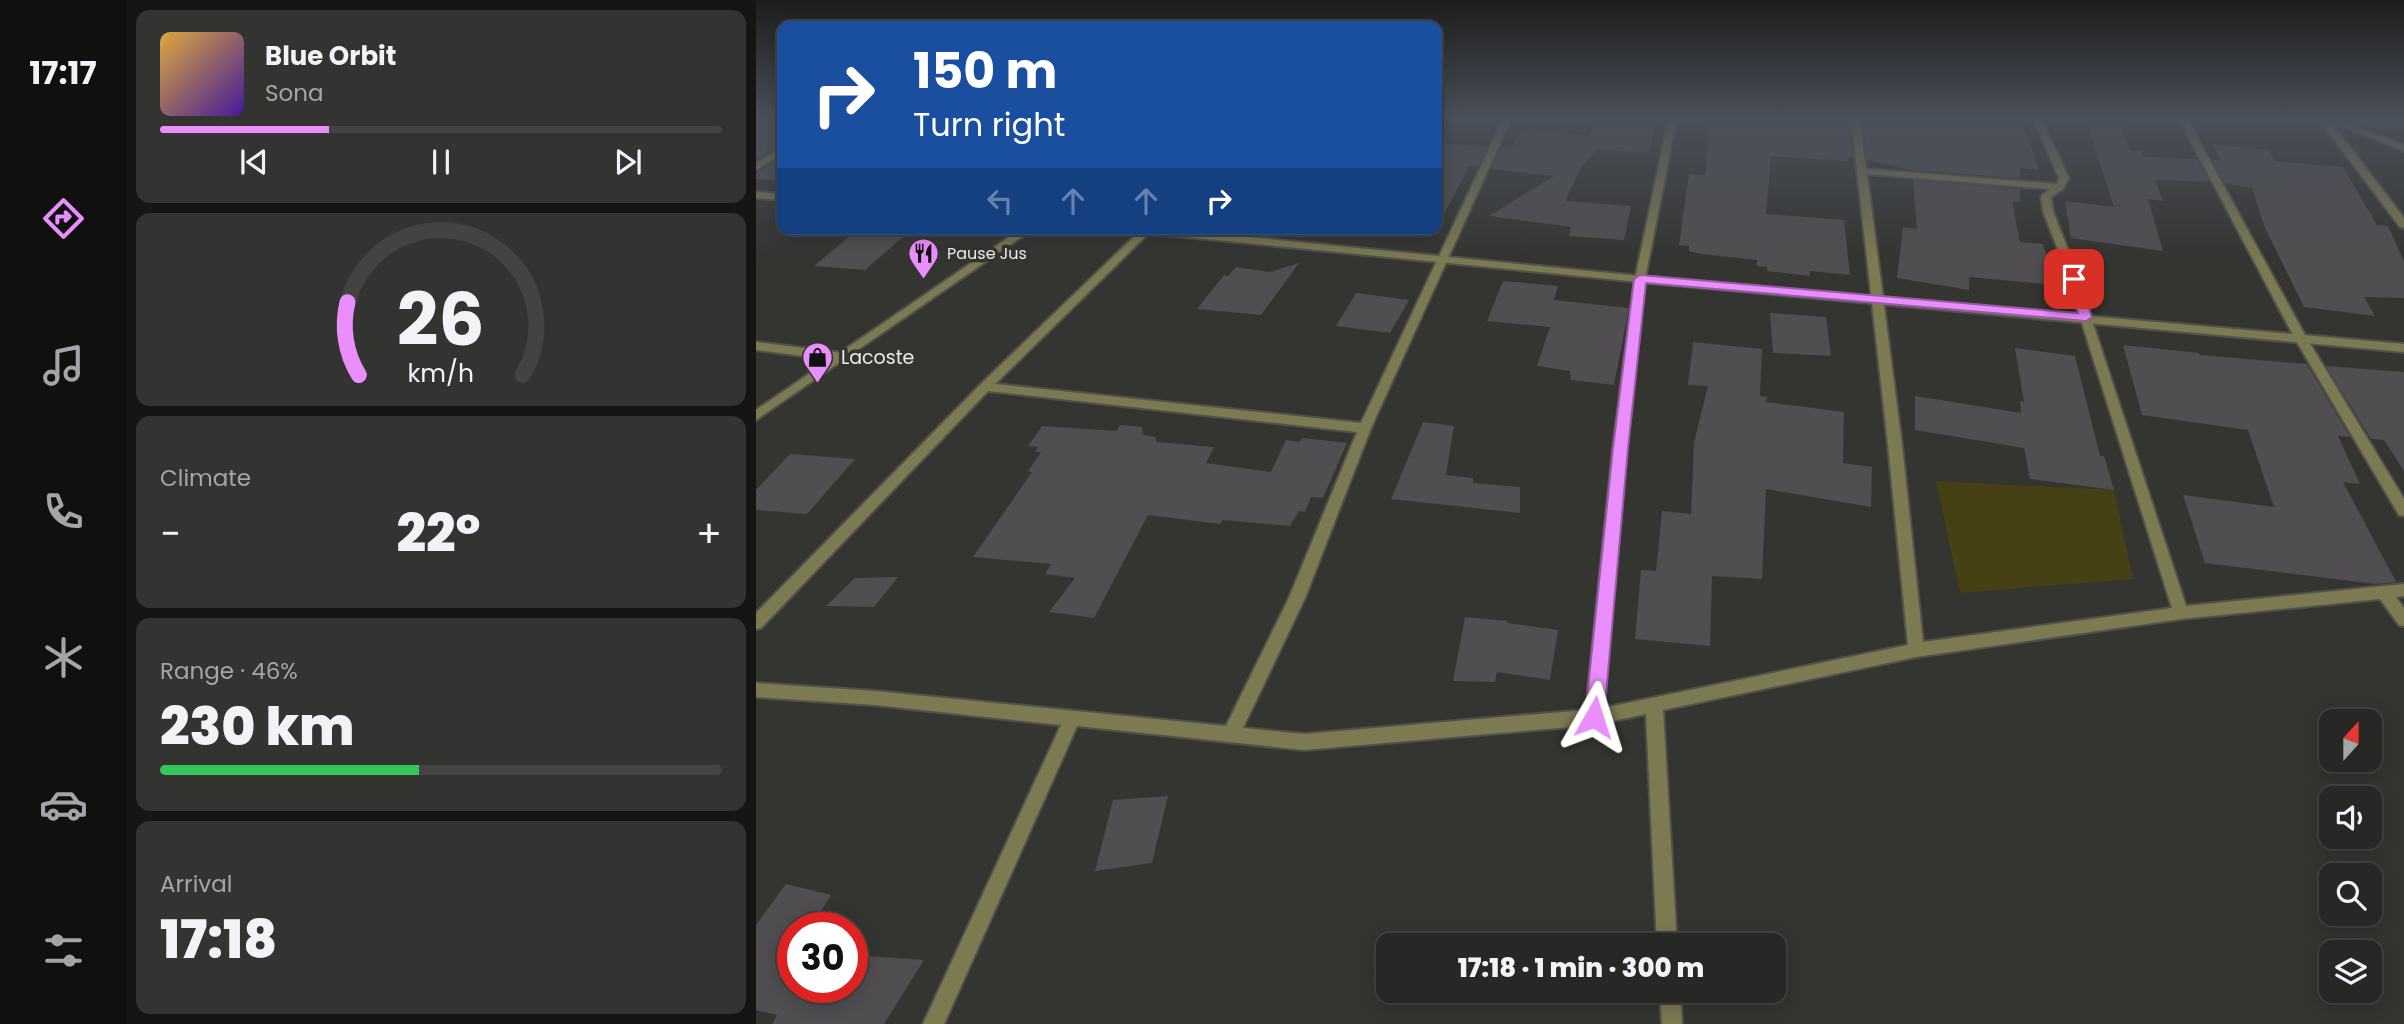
<!DOCTYPE html>
<html lang="en">
<head>
<meta charset="utf-8">
<style>
	body { margin:0; font-family:Poppins,sans-serif; background:#333332; color:#f1f3f6; height:100vh; display:flex; flex-direction:column; font-size:26px; white-space:nowrap }
	* { box-sizing:border-box; margin:0 }
	p { font-size:23px; color:#a4a5a7 }
	.icon { flex:none; width:38px; height:38px; fill:none; stroke:currentColor; stroke-width:2; stroke-linecap:round; stroke-linejoin:round }
	.map { position:relative; flex:1; overflow:hidden }
	.panel { display:flex; flex-direction:column; gap:10px; padding:10px; background:#151514; width:630px }
	.panel>* { flex:none }
	.hud { position:absolute; left:21px; top:21px; width:665px; height:214px; border-radius:14px; box-shadow:0 4px 18px #0003,0 0 0 2px #434442; background:#1a4fa0; color:#fff; overflow:hidden }
	.needle { width:46px; rotate:21deg }
	.fabs { position:absolute; left:1563px; top:709px; display:grid; gap:14px }
	.fabs a { display:grid; place-items:center; width:63px; height:63px; border-radius:14px; background:#272725; box-shadow:0 4px 18px #0003,0 0 0 2px #434442; font-size:35px }
	.speed { position:absolute; left:21px; top:912px; display:flex; gap:14px; font-size:35px; font-weight:700; text-align:center }
	.speed>* { display:grid; place-content:center; width:91px; height:91px; border-radius:50%; background:#272725; box-shadow:0 4px 18px #0003,0 0 0 2px #434442; line-height:1 }
	.speed .limit { border:10px solid #d22; background:#fff; color:#111 }
	.pin { position:absolute; display:grid; place-items:center; width:60px; height:60px; color:#fff; margin:-30px; border-radius:14px; box-shadow:0 4px 10px #0006 }
	.me { position:absolute; width:77px; margin:-38px; rotate:6deg; stroke-linejoin:round; filter:drop-shadow(0 0 5px #0008) }
	.turn { display:flex; align-items:center; gap:24px; height:147px; padding:0 21px; font-size:32px }
	.turn .icon { width:91px; height:91px; stroke-width:2.5 }
	.turn b { display:block; font-size:49px; line-height:60px }
	.lanes { display:flex; align-items:center; height:66px; padding:0 21px; background:#0003; justify-content:center; gap:35px; direction:ltr }
	.lanes .off { opacity:.35 }
	.big { font-size:52px; font-weight:800; line-height:1.1 }
	.panel .widget { flex:1; display:flex; flex-direction:column; justify-content:center; gap:10px; min-width:0; padding:0 24px; border-radius:14px; background:#333332 }
	.panel .dial { align-items:center; gap:0 }
	.dial svg { height:182px; overflow:visible; fill:none; stroke:#434442; stroke-width:7; stroke-linecap:round; text-anchor:middle }
	.dial text { fill:#f1f3f6; stroke:none }
	.song { display:flex; align-items:center; gap:21px }
	.cover { width:84px; height:84px; border-radius:10px; background:linear-gradient(135deg,hsl(40 70% 55%),hsl(260 70% 35%)) }
	.played { height:7px; border-radius:4px; background:linear-gradient(90deg,#ea8dfd 30%,#434442 30%) }
	.keys { display:flex; justify-content:space-around; direction:ltr }
	.heat { display:flex; justify-content:space-between; align-items:center; font-size:38px; direction:ltr }
	.charge { height:10px; border-radius:5px; background:linear-gradient(90deg,#34c759 46%,#434442 0) }
	.trip { position:absolute; left:620px; top:933px; width:410px; height:70px; border-radius:14px; background:#272725; box-shadow:0 4px 18px #0003,0 0 0 2px #434442; font-weight:800; line-height:70px; text-align:center }
	main { display:flex; flex:1; min-height:0 }
	.tab-bar { display:flex; flex-direction:column; width:126px; justify-content:space-around; align-items:center; background:#10100f; color:#a4a5a7 }
	.tab-bar .icon { width:49px; height:49px }
	.tab-bar .current { color:#ea8dfd }
	.tab-bar b { font-size:32px; color:#f1f3f6 }
	.map>svg:first-child { display:block }
</style>
</head>
<body>
<main>
<nav class="tab-bar">
<b>17:17</b>
<svg class="icon current" aria-label="directions" viewBox="0 0 24 24"><path d="M12 3l9 9-9 9-9-9zM9 14v-3h6M13 9l2 2-2 2"/></svg>
<svg class="icon" aria-label="music" viewBox="0 0 24 24"><path d="M9 18V5l10-2v13"/><circle cx="6" cy="18" r="3"/><circle cx="16" cy="16" r="3"/></svg>
<svg class="icon" aria-label="phone" viewBox="0 0 24 24"><path d="M5 4h4l2 5-3 2q2 4 5 5l2-3 5 2v4C11 20 4 13 5 4z"/></svg>
<svg class="icon" aria-label="climate" viewBox="0 0 24 24"><path d="M12 3v18M4 7l16 10M4 17L20 7"/></svg>
<svg class="icon" aria-label="car" viewBox="0 0 24 24"><path d="M5 17H2v-5l4-1 3-4h7l3 4 3 1v5h-3M9 17h6M6 11h13"/><circle cx="7" cy="17" r="2"/><circle cx="17" cy="17" r="2"/></svg>
<svg class="icon" aria-label="filters" viewBox="0 0 24 24"><path d="M4 7h16M4 17h16"/><circle cx="9" cy="7" r="2"/><circle cx="15" cy="17" r="2"/></svg>
</nav>
<section class="panel">
<div class="widget">
<div class="song"><i class="cover"></i><div><b>Blue Orbit</b><p>Sona</p></div></div>
<div class="played"></div>
<div class="keys"><svg class="icon" aria-label="previous" viewBox="0 0 24 24"><path d="M18 5L8 12l10 7zM5 5v14"/></svg><svg class="icon" aria-label="pause" viewBox="0 0 24 24"><path d="M8 5v14M16 5v14"/></svg><svg class="icon" aria-label="next" viewBox="0 0 24 24"><path d="M6 5l10 7-10 7zM19 5v14"/></svg></div>
</div>
<div class="widget dial"><svg viewBox="0 0 100 80">
<path d="M14 69A42 42 0 1 1 86 69"/>
<path d="M14 69A42 42 0 0 1 9 37" stroke="#ea8dfd"/>
<text x="50" y="56" font-size="32" font-weight="700">26</text>
<text x="50" y="72" font-size="11">km/h</text>
</svg></div>
<div class="widget"><p>Climate</p>
<div class="heat"><a>−</a><b class="big">22°</b><a>+</a></div>
</div>
<div class="widget"><p>Range · 46%</p><b class="big">230 km</b><div class="charge"></div></div>
<div class="widget"><p>Arrival</p><b class="big">17:18</b></div>
</section>
<div class="map">
<svg width="1648" height="1024" viewBox="0 0 1648 1024">
	<rect width="100%" height="100%" fill="#343431"/>
	<path fill="#454114" d="M1180,481L1358,490L1377,579L1204,593Z"/>
	<path fill="#504e50" d="M841,117H901L893,153L842,149L825,167L809,201L875,206L868,240L813,236L815,227L733,216L798,176L735,169L745,148L755,149L765,129L833,136Z
		M955,117H1093L1097,158L1092,157V161L1015,156L1010,214L1088,220L1094,275L1054,271V276L1011,271V267L1001,266V260L945,254L933,251V246L923,245L933,174L949,175Z
		M1106,117H1264L1283,170L1264,168V178L1156,170L1111,160Z
		M1329,117H1360L1375,151H1385L1387,157L1441,159L1453,182L1399,180L1407,201L1392,199L1407,251L1315,238L1309,201L1358,207Z
		M0,121L26,123V144L0,160Z
		M681,143L731,147L722,167L713,166L681,228Z
		M1457,145L1512,150L1518,161L1587,167L1621,225L1632,226L1648,261V298L1608,297L1619,316L1548,307L1509,228L1496,188L1469,183L1456,160H1465Z
		M26,157V181L0,179V173Z
		M1157,180L1264,189V201L1256,202L1264,242L1287,244L1299,285L1213,277V290L1141,278L1147,227L1161,229Z
		M100,231L149,235L109,270L58,266Z
		M543,263L505,315L441,309L468,275L472,276L480,267L514,272Z
		M747,281L802,286L798,300L873,308L858,385L815,380L814,371L781,366L794,327L731,321Z
		M600,293L653,300L634,333L580,326Z
		M1014,313L1070,317L1075,356L1017,353Z
		M937,342L1006,349L1004,396L1011,397L1010,402L1088,412L1087,463L1116,467L1115,507L1010,489L1006,579L956,576L954,646L879,639L885,570L900,571L906,511L935,514L938,443L952,386L932,385Z
		M1367,345L1443,353L1444,355L1551,364L1594,437L1582,436L1604,484L1587,482L1640,582L1620,584L1449,563L1427,495L1518,507L1492,430L1386,415Z
		M1259,348L1319,356L1344,456H1348L1358,490L1274,479L1268,448L1159,430V396L1265,413L1264,401L1268,402Z
		M1570,366L1648,372V471L1628,440L1615,439Z
		M667,422L698,426L690,475L717,478V483L764,487V513L635,499Z
		M364,425L386,427L387,435L399,437L401,442L458,447L450,463L515,472L530,440L544,442L546,438L591,443L567,498L555,497L549,512L543,511L534,526L467,520L464,524L392,515L338,618L293,612L319,578L289,574L295,564L217,557L276,472L272,471L285,452H279L282,447L272,446L286,426L360,431Z
		M34,454L99,459L51,514L0,510V490Z
		M142,577L118,607L70,606L99,578Z
		M709,617L752,621L751,623L802,630L794,680L741,672L739,682L697,681Z
		M412,796L396,863L339,871L357,800Z
		M30,884L75,895L55,928H37V987H96V955L168,960L128,1024H16L21,1015L0,1010V925Z"/>
	<g fill="none" stroke-linecap="round" stroke-linejoin="round">
		<defs>
			<path id="minor" d="M748,117H756L615,428L549,598L487,728L548,734L830,710L857,448L879,279L913,117H921L889,279L871,448L847,708L1152,645L1132,445L1095,117H1103L1110,169L1301,184L1303,178L1276,117H1284L1313,178L1307,189L1295,197L1297,211L1316,260L1430,606L1648,584V596L1640,597L1648,608V626L1643,625L1624,599L1425,619L1160,657L907,710L921,945H901L890,714L838,725L548,750L321,726L188,1024H167L305,725L119,705L0,697V683L119,691L470,726L533,598L601,432L232,391L5,628L0,629V613L225,384L386,229L396,230L239,384L605,423ZM1111,174L1294,189L1285,196L1287,211L1306,260L1416,608L1167,642L1146,445Z
				M1422,117H1430L1550,337L1648,499V516L1643,515L1538,337Z
				M1545,117L1648,121V127L1588,122L1648,145V151L1574,121L1648,218V228L1644,227L1564,121L1549,120Z
				M26,147V154L0,170V163Z
				M0,342L87,353L93,357L87,361L0,350Z
				M904,990H924L926,1024H906Z"/>
			<path id="tertiary" d="M0,192L26,194V200L0,198Z
				M265,229H277L0,420V410Z
				M374,229H412L884,276L1648,344V352L884,282L379,232Z"/>
		</defs>
		<use href="#minor" stroke="#51514e" stroke-width="4"/>
		<use href="#tertiary" stroke="#51514e" stroke-width="4"/>
		<use href="#minor" fill="#7c7a51" fill-rule="evenodd"/>
		<use href="#tertiary" fill="#7c7a51" fill-rule="evenodd"/>
	</g>
	<linearGradient id="sky" x2="0" y2="1"><stop stop-color="#1d1d1b"/><stop offset="0.45" stop-color="#4a505a"/><stop offset="1" stop-color="#4a505a" stop-opacity="0"/></linearGradient>
	<rect width="1648" height="260" fill="url(#sky)"/>
	<path fill="#ea8dfd" stroke="#985ca4" stroke-width="2" d="M884,275L1322,313L1311,279L1318,275L1324,279L1336,317L1330,321L890,283L872,448L848,717L845,723L838,725L831,723L829,717L857,448L878,279Z"/>
	<defs>
		<symbol id="restaurant-pin" viewBox="-11 -11 22 30"><path d="M0 17L-7.5 6A9.5 9.5 0 1 1 7.5 6Z" fill="#ea8dfd" stroke="#343431"/><path d="M-5-6h1v4h1v-4h1v4h1v-4h1v5L-1.5 .5V6h-2V.5L-5-1ZM5-6V6H3V1.5H1.5Q1.5-4 5-6Z" fill="#111"/></symbol>
		<symbol id="shop-pin" viewBox="-11 -11 22 30"><path d="M0 17L-7.5 6A9.5 9.5 0 1 1 7.5 6Z" fill="#ea8dfd" stroke="#343431"/><path d="M-5-2.5h2.3a2.7 3.5 0 0 1 5.4 0H5L5.5 6h-11ZM-1.5-2.5h3a1.5 2.3 0 0 0-3 0Z" fill="#111"/></symbol>
	</defs>
	<g fill-rule="evenodd">
		<use href="#restaurant-pin" x="150" y="236" width="35" height="47"/>
		<use href="#shop-pin" x="44" y="340" width="35" height="47"/>
	</g>
	<g text-anchor="middle" stroke-width="7" stroke-linejoin="round" paint-order="stroke">
		<g font-size="16" fill="#ebebe9" stroke="#343431" text-anchor="start">
			<text x="191" y="259">Pause Jus</text>
		</g>
		<g font-size="19" fill="#ebebe9" stroke="#343431" text-anchor="start">
			<text x="85" y="364">Lacoste</text>
		</g>
	</g>
</svg>
<div class="fabs">
<a><svg class="needle" viewBox="-14 -14 28 28"><path d="M0-13l5 13h-10z" fill="#e53935"/><path d="M0 13l5-13h-10z" fill="#a4a5a7"/></svg></a>
<a><svg class="icon" aria-label="sound" viewBox="0 0 24 24"><path d="M4 9h4l5-4v14l-5-4H4zM17 9q2 3 0 6"/></svg></a>
<a><svg class="icon" aria-label="search" viewBox="0 0 24 24"><circle cx="10" cy="10" r="6"/><path d="M15 15l6 6"/></svg></a>
<a><svg class="icon" aria-label="layers" viewBox="0 0 24 24"><path d="M12 4l9 5-9 5-9-5zM3 14l9 5 9-5"/></svg></a>
</div>
<div class="speed"><div class="limit">30</div></div>
<div class="pin" style="left:1318px;top:279px;background:#d93025"><svg class="icon" aria-label="arrive" viewBox="0 0 24 24"><path d="M6 21V4h12l-3 4 3 4H6"/></svg></div>
<svg class="me" style="left:838px;top:717px" viewBox="-20 -20 40 40"><path d="M0-17L14 15 0 8-14 15z" fill="#ea8dfd" stroke="#fff" stroke-width="4"/></svg>
<div class="trip">17:18 · 1 min · 300 m</div>
<div class="hud">
<div class="turn"><svg class="icon" aria-label="right" viewBox="0 0 24 24"><path d="M7 20v-9h11M14 6l5 5-5 5"/></svg><div><b>150 m</b>Turn right</div></div>
<div class="lanes"><svg class="icon off" aria-label="left" viewBox="0 0 24 24"><path d="M17 20v-9H6M10 6l-5 5 5 5"/></svg><svg class="icon off" aria-label="ahead" viewBox="0 0 24 24"><path d="M12 20V5M6 11l6-6 6 6"/></svg><svg class="icon off" aria-label="ahead" viewBox="0 0 24 24"><path d="M12 20V5M6 11l6-6 6 6"/></svg><svg class="icon" aria-label="right" viewBox="0 0 24 24"><path d="M7 20v-9h11M14 6l5 5-5 5"/></svg></div>
</div>
</div>
</main>
</body>
</html>
